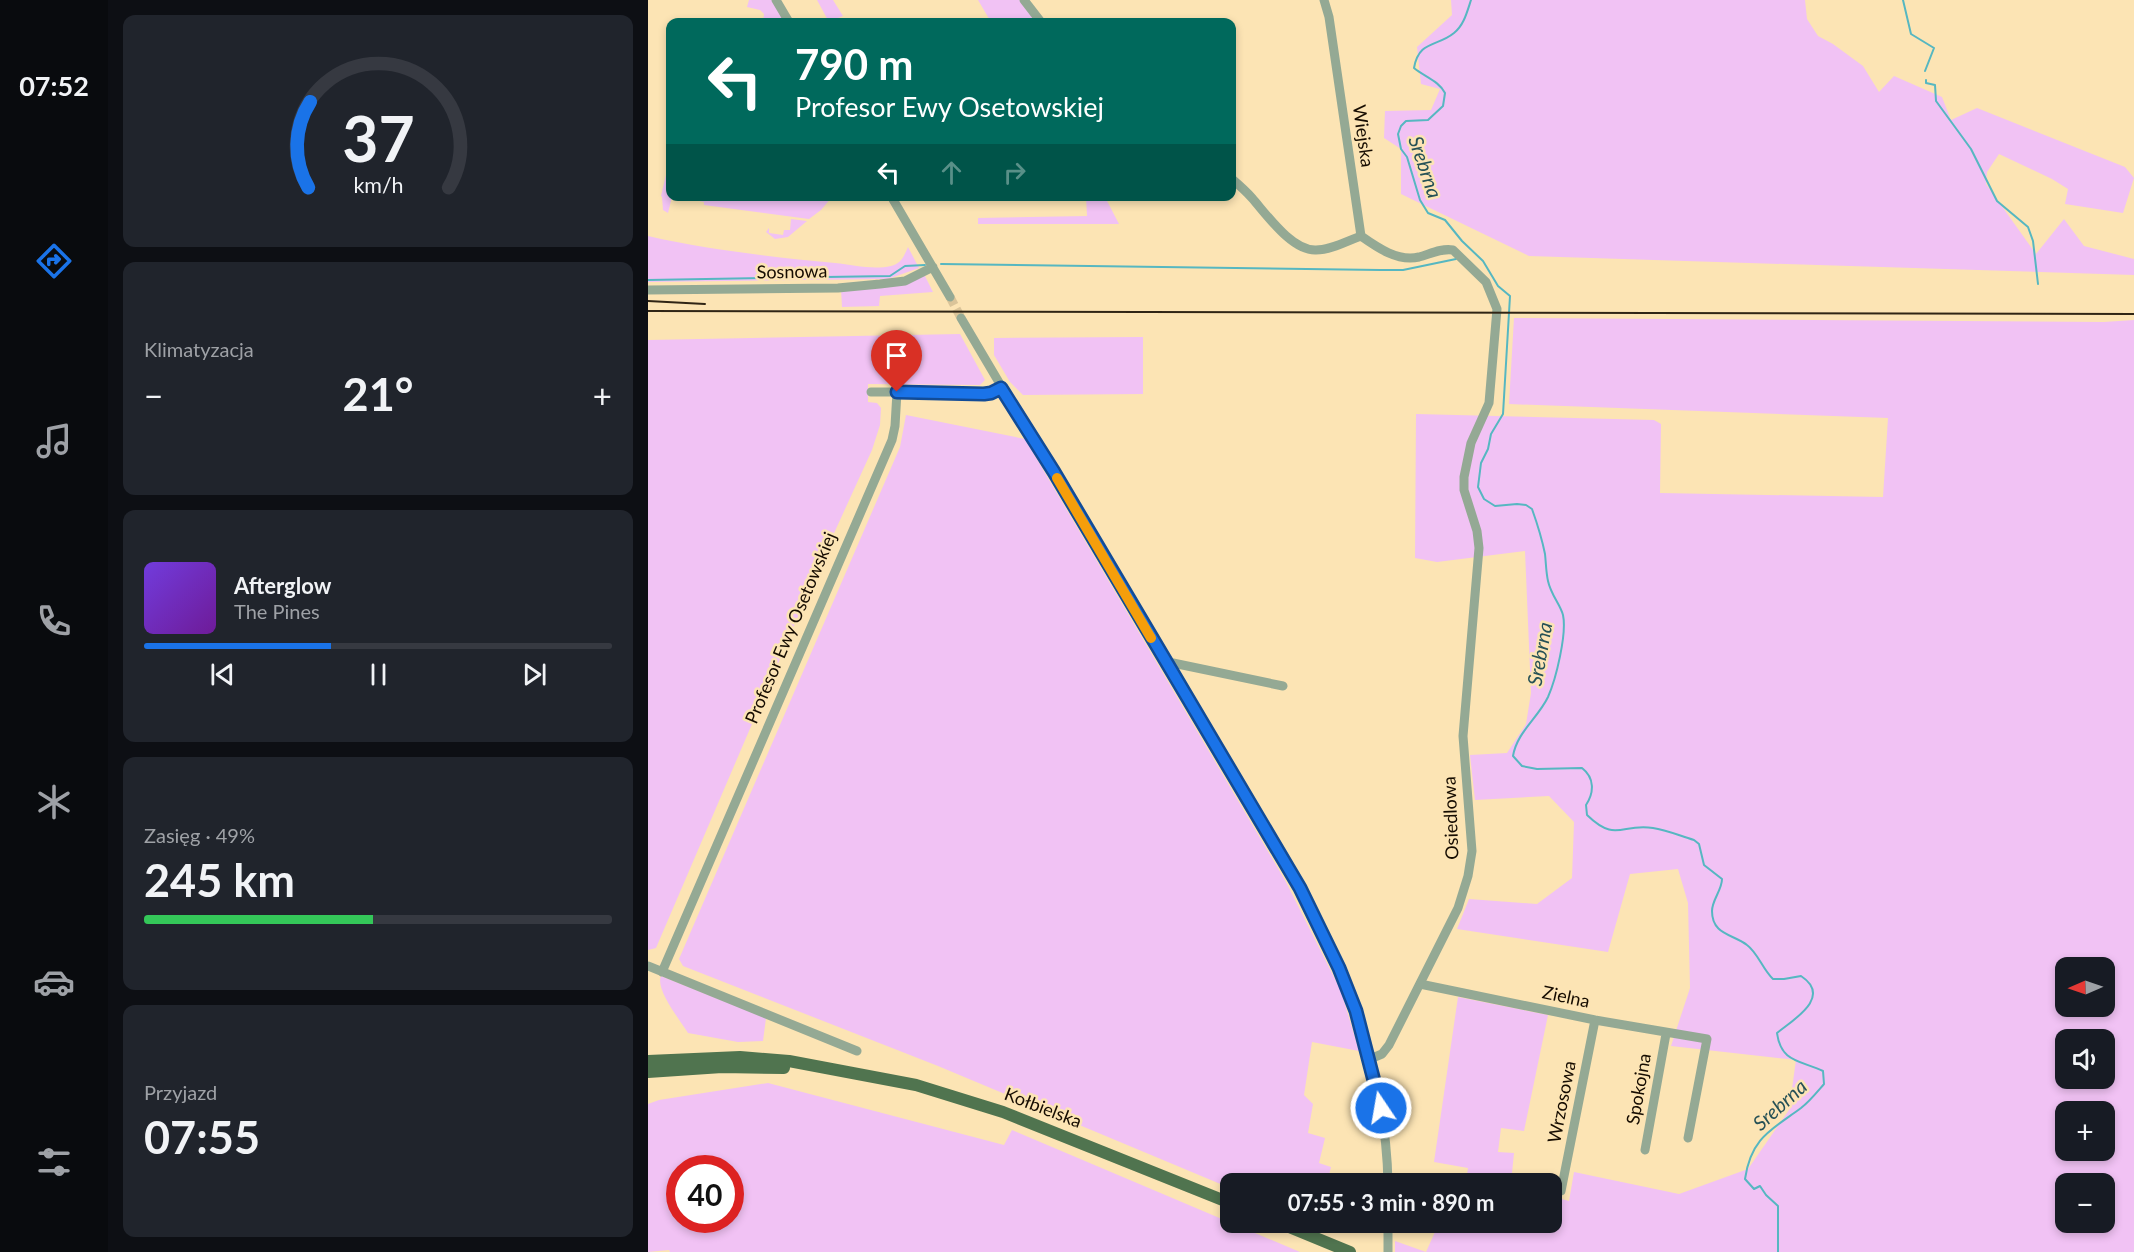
<!DOCTYPE html>
<html lang="pl">
<head>
<meta charset="utf-8">
<style>
	body { margin:0; font-family:Lato,sans-serif; background:#20242c; color:#f1f3f6; height:100vh; display:flex; flex-direction:column; font-size:22px; white-space:nowrap }
	* { box-sizing:border-box; margin:0 }
	p { font-size:20px; color:#9ea1a6 }
	.icon { flex:none; width:33px; height:33px; fill:none; stroke:currentColor; stroke-width:2; stroke-linecap:round; stroke-linejoin:round }
	.map { position:relative; flex:1; overflow:hidden }
	.side { display:flex; flex-direction:column; gap:15px; padding:15px; background:#0d0f14; width:540px }
	.side>* { flex:none }
	.banner { position:absolute; left:18px; top:18px; width:570px; height:183px; border-radius:12px; box-shadow:0 3px 9px #0003; background:#00695c; color:#fff; overflow:hidden }
	.needle { width:39px; rotate:268deg }
	.tools { position:absolute; left:1407px; top:957px; display:grid; gap:12px }
	.tools a { display:grid; place-items:center; width:60px; height:60px; border-radius:12px; background:#171b24; box-shadow:0 3px 9px #0003; font-size:30px }
	.speed { position:absolute; left:18px; top:1155px; display:flex; gap:12px; font-size:30px; font-weight:700; text-align:center }
	.speed>* { display:grid; place-content:center; width:78px; height:78px; border-radius:50%; background:#171b24; box-shadow:0 3px 9px #0003; line-height:1 }
	.speed .limit { border:9px solid #d22; background:#fff; color:#111 }
	.pin { position:absolute; display:grid; place-items:center; width:51px; height:51px; color:#fff; margin:-62px -26px; border-radius:50% 50% 50% 0; rotate:-45deg; box-shadow:0 0 6px #0007 }
	.pin .icon { rotate:45deg }
	.me { position:absolute; width:66px; margin:-33px; rotate:348deg; stroke-linejoin:round; filter:drop-shadow(0 0 4px #0008) }
	.turn { display:flex; align-items:center; gap:21px; height:126px; padding:0 30px; font-size:27px }
	.turn .icon { width:78px; height:78px; stroke-width:2.5 }
	.turn b { display:block; font-size:42px; line-height:51px }
	.lanes { display:flex; align-items:center; height:57px; padding:0 30px; background:#0003; justify-content:center; gap:30px; direction:ltr }
	.lanes .off { opacity:.35 }
	.big { font-size:45px; font-weight:700; line-height:1.1 }
	.side .card { flex:1; display:flex; flex-direction:column; justify-content:center; gap:9px; min-width:0; padding:0 21px; border-radius:12px; background:#20242c }
	.side .dial { align-items:center; gap:0 }
	.dial svg { height:156px; overflow:visible; fill:none; stroke:#363941; stroke-width:7; stroke-linecap:round; text-anchor:middle }
	.dial text { fill:#f1f3f6; stroke:none }
	.song { display:flex; align-items:center; gap:18px }
	.cover { width:72px; height:72px; border-radius:9px; background:linear-gradient(135deg,hsl(260 70% 55%),hsl(280 70% 35%)) }
	.played { height:6px; border-radius:3px; background:linear-gradient(90deg,#1a73e8 40%,#363941 40%) }
	.keys { display:flex; justify-content:space-around; direction:ltr }
	.heat { display:flex; justify-content:space-between; align-items:center; font-size:33px; direction:ltr }
	.charge { height:9px; border-radius:4px; background:linear-gradient(90deg,#34c759 49%,#363941 0) }
	.trip { position:absolute; left:572px; top:1173px; width:342px; height:60px; border-radius:12px; background:#171b24; box-shadow:0 3px 9px #0003; font-weight:700; line-height:60px; text-align:center }
	main { display:flex; flex:1; min-height:0 }
	.dock { display:flex; flex-direction:column; width:108px; justify-content:space-around; align-items:center; background:#090b0e; color:#9ea1a6 }
	.dock .icon { width:42px; height:42px }
	.dock .active { color:#1a73e8 }
	.dock b { font-size:27px; color:#f1f3f6 }
	.map>svg:first-child { display:block }
</style>
</head>
<body>
<main>
<nav class="dock">
<b>07:52</b>
<svg class="icon active" aria-label="directions" viewBox="0 0 24 24"><path d="M12 3l9 9-9 9-9-9zM9 14v-3h6M13 9l2 2-2 2"/></svg>
<svg class="icon" aria-label="music" viewBox="0 0 24 24"><path d="M9 18V5l10-2v13"/><circle cx="6" cy="18" r="3"/><circle cx="16" cy="16" r="3"/></svg>
<svg class="icon" aria-label="phone" viewBox="0 0 24 24"><path d="M5 4h4l2 5-3 2q2 4 5 5l2-3 5 2v4C11 20 4 13 5 4z"/></svg>
<svg class="icon" aria-label="climate" viewBox="0 0 24 24"><path d="M12 3v18M4 7l16 10M4 17L20 7"/></svg>
<svg class="icon" aria-label="car" viewBox="0 0 24 24"><path d="M5 17H2v-5l4-1 3-4h7l3 4 3 1v5h-3M9 17h6M6 11h13"/><circle cx="7" cy="17" r="2"/><circle cx="17" cy="17" r="2"/></svg>
<svg class="icon" aria-label="filters" viewBox="0 0 24 24"><path d="M4 7h16M4 17h16"/><circle cx="9" cy="7" r="2"/><circle cx="15" cy="17" r="2"/></svg>
</nav>
<section class="side">
<div class="card dial"><svg viewBox="0 0 100 80">
<path d="M14 69A42 42 0 1 1 86 69"/>
<path d="M14 69A42 42 0 0 1 15 25" stroke="#1a73e8"/>
<text x="50" y="56" font-size="32" font-weight="700">37</text>
<text x="50" y="72" font-size="11">km/h</text>
</svg></div>
<div class="card"><p>Klimatyzacja</p>
<div class="heat"><a>−</a><b class="big">21°</b><a>+</a></div>
</div>
<div class="card">
<div class="song"><i class="cover"></i><div><b>Afterglow</b><p>The Pines</p></div></div>
<div class="played"></div>
<div class="keys"><svg class="icon" aria-label="previous" viewBox="0 0 24 24"><path d="M18 5L8 12l10 7zM5 5v14"/></svg><svg class="icon" aria-label="pause" viewBox="0 0 24 24"><path d="M8 5v14M16 5v14"/></svg><svg class="icon" aria-label="next" viewBox="0 0 24 24"><path d="M6 5l10 7-10 7zM19 5v14"/></svg></div>
</div>
<div class="card"><p>Zasięg · 49%</p><b class="big">245 km</b><div class="charge"></div></div>
<div class="card"><p>Przyjazd</p><b class="big">07:55</b></div>
</section>
<div class="map">
<svg width="1486" height="1252" viewBox="0 0 1486 1252">
	<rect width="100%" height="100%" fill="#fce4b4"/>
	<path fill="#f1c2f4" fill-rule="evenodd" d="M101,0H124L137,22H115L116,14L112,10L99,7Z
		M169,0H185L195,16L185,20L186,22H181Z
		M330,0H375L386,19H381L375,22H343Z
		M803,0H1157L1159,19L1170,36L1185,44L1215,66L1231,92L1246,76L1294,97L1303,120L1329,108L1477,167L1486,178L1475,213L1417,204L1420,189L1404,179L1351,154L1339,172L1338,184L1388,254L1416,219L1436,246L1486,259V275L881,256L753,194V149L736,138L737,111L783,110L792,89L773,84L769,47L804,15Z
		M22,158L24,197L20,213L15,210L14,197L13,196Z
		M438,196L457,197L471,224H330V218L439,216Z
		M32,197L184,196V197L173,210L161,219L56,205V202Z
		M143,219L159,221L140,237L127,239L118,232L121,228V233L135,235L136,230H142Z
		M0,236C61,250 125,257 187,263C205,265 225,270 243,266C253,264 256,256 260,247L271,268L240,279L0,282Z
		M277,276L285,292L232,296L231,306L194,307L193,289Z
		M866,318L1456,322L1486,320V1252H747V1241L778,1252L791,1223L809,1227L810,1222H903V1196L921,1201L926,1172L1031,1194L1100,1169L1141,1110L1148,1060L1023,1046L1042,988L1040,903L1030,869L982,874L960,952L809,929L821,899L889,904L924,878L926,822L901,796L827,800L822,755L859,753L878,724L883,693L877,551L789,562L767,558L768,414L1006,420L1013,424L1012,493L1235,497L1240,418L861,404ZM1418,968H1456V1006H1418ZM1418,1040H1456V1078H1418ZM1418,1112H1456V1150H1418ZM1418,1184H1456V1222H1418Z
		M312,334L337,380L332,385L220,384V402L229,403L233,408L232,425L224,450L182,542L8,948L0,950V340Z
		M495,337V394L375,395L362,382L346,355V338Z
		M258,415L377,439L638,882L693,991L711,1051L664,1042L656,1095L665,1104L660,1133L677,1138L671,1163L683,1167L679,1183L647,1177L645,1183L582,1184V1188L290,1066L35,966L31,959L252,447Z
		M13,976L118,1018L115,1041L90,1042L40,1033C32,1020 7,989 13,976Z
		M810,997L900,1015L876,1131L853,1128L850,1152L866,1153L863,1183H818L820,1168L786,1162Z
		M120,1083L356,1145L364,1130L652,1252H22L21,1250L0,1252V1104L11,1100ZM32,1168H82V1220H32Z"/>
	<g fill="none" stroke-linecap="round" stroke-linejoin="round">
		<path stroke="#56b7c1" stroke-width="2" d="M823,0C819,12 816,25 806,33C789,47 771,40 766,68C777,77 791,81 797,93L795,106L780,120L758,121L753,126L750,134L753,149L759,157L772,200L780,213L797,220L814,241L835,261L850,286L862,296L855,414L843,434L840,449L833,463L830,487L836,499L847,506L869,504L878,505L884,509C889,523 894,539 897,554C898,563 898,572 900,581C903,595 912,604 915,615C919,634 908,679 900,697C890,718 869,732 865,756L874,766L889,769L934,768C947,778 946,793 938,805L939,815C968,843 973,823 1005,828C1019,830 1032,836 1046,840L1051,844L1056,865L1074,879C1074,890 1064,900 1064,911C1064,935 1085,934 1099,945C1110,953 1115,970 1125,979H1136L1153,976C1185,997 1145,1020 1129,1033C1133,1062 1151,1060 1175,1071L1176,1084C1169,1092 1162,1101 1153,1108C1123,1130 1103,1138 1097,1179L1106,1189L1112,1186L1118,1195L1130,1206V1252
			M1255,0L1263,34L1286,48L1277,71
			M1278,80V83L1287,85L1288,101L1323,149L1349,201L1380,227L1385,241L1390,284
			M293,264L732,270H755L808,259
			M0,280L242,276L257,266L277,265"/>
		<path stroke="#dac499" stroke-width="9" stroke-dasharray="9 4.5" stroke-linecap="butt" d="M302,297L313,318"/>
		<path stroke="#94a994" stroke-width="9" d="M128,0L141,22
			M376,0L393,22
			M676,0L681,17L713,236C730,248 750,262 771,257C782,254 793,248 805,250L838,282L849,309L841,403L823,443L816,477V490L829,531L831,548L815,736L824,851L820,876L810,908L741,1045L734,1054L722,1059
			M584,179C591,185 598,191 604,198C619,215 644,251 668,250C683,250 699,241 713,236
			M243,196L302,297
			M0,290L190,288L232,284L257,281L285,267
			M313,318C381,433 449,549 518,663C614,824 737,988 740,1184
			M223,392H249
			M519,666L525,663L635,686
			M0,966L209,1051
			M14,972L244,440L247,426L249,392L339,394L353,388
			M772,984L947,1020L1059,1039L1040,1138
			M997,1150L1018,1034
			M913,1191L947,1020
			M740,1252V1222"/>
		<path stroke="#50744f" stroke-width="12" d="M0,1061L92,1057L141,1061L268,1085L355,1112L582,1203
			M0,1072L74,1067L136,1068
			M629,1222L702,1252"/>
		<path stroke="#302515" stroke-width="2" d="M0,301L57,304
			M0,311L1486,314"/>
	</g>
	<g fill="none" stroke-linecap="round" stroke-linejoin="round">
		<defs>
			<path id="route" d="M249,392L336,394L343,393L353,388L406,472L652,888L691,968L708,1011L733,1108"/>
		</defs>
		<use href="#route" stroke="#114b97" stroke-width="15"/>
		<use href="#route" stroke="#1a73e8" stroke-width="10"/>
		<path stroke="#f59e0b" stroke-width="10" d="M409,478L503,638"/>
	</g>
	<g text-anchor="middle" stroke-width="5" stroke-linejoin="round" paint-order="stroke">
		<g font-size="18" fill="#160c00" stroke="#fce4b4">
			<text transform="translate(715 136) rotate(82)" y="6">Wiejska</text>
			<text transform="translate(144 272) rotate(-1)" y="6">Sosnowa</text>
			<text transform="translate(143 628) rotate(-67)" y="6">Profesor Ewy Osetowskiej</text>
			<text transform="translate(803 818) rotate(-92)" y="6">Osiedlowa</text>
			<text transform="translate(918 997) rotate(12)" y="6">Zielna</text>
			<text transform="translate(991 1089) rotate(-80)" y="6">Spokojna</text>
			<text transform="translate(914 1102) rotate(-79)" y="6">Wrzosowa</text>
			<text transform="translate(395 1108) rotate(21)" y="6">Kołbielska</text>
		</g>
		<g font-size="20" font-style="italic" fill="#265156" stroke="#fce4b4">
			<text transform="translate(777 167) rotate(71)" y="7">Srebrna</text>
			<text transform="translate(892 654) rotate(-80)" y="7">Srebrna</text>
			<text transform="translate(1132 1105) rotate(-42)" y="7">Srebrna</text>
		</g>
	</g>
</svg>
<div class="tools">
<a><svg class="needle" viewBox="-14 -14 28 28"><path d="M0-13l5 13h-10z" fill="#e53935"/><path d="M0 13l5-13h-10z" fill="#9ea1a6"/></svg></a>
<a><svg class="icon" aria-label="sound" viewBox="0 0 24 24"><path d="M4 9h4l5-4v14l-5-4H4zM17 9q2 3 0 6"/></svg></a>
<a>+</a>
<a>−</a>
</div>
<div class="speed"><div class="limit">40</div></div>
<div class="pin" style="left:249px;top:392px;background:#d93025"><svg class="icon" aria-label="arrive" viewBox="0 0 24 24"><path d="M6 21V4h12l-3 4 3 4H6"/></svg></div>
<svg class="me" style="left:733px;top:1108px" viewBox="-20 -20 40 40"><circle r="17" fill="#1a73e8" stroke="#fff" stroke-width="3"/><path d="M0-11L8 9 0 5-8 9z" fill="#fff"/></svg>
<div class="trip">07:55 · 3 min · 890 m</div>
<div class="banner">
<div class="turn"><svg class="icon" aria-label="left" viewBox="0 0 24 24"><path d="M17 20v-9H6M10 6l-5 5 5 5"/></svg><div><b>790 m</b>Profesor Ewy Osetowskiej</div></div>
<div class="lanes"><svg class="icon" aria-label="left" viewBox="0 0 24 24"><path d="M17 20v-9H6M10 6l-5 5 5 5"/></svg><svg class="icon off" aria-label="ahead" viewBox="0 0 24 24"><path d="M12 20V5M6 11l6-6 6 6"/></svg><svg class="icon off" aria-label="right" viewBox="0 0 24 24"><path d="M7 20v-9h11M14 6l5 5-5 5"/></svg></div>
</div>
</div>
</main>
</body>
</html>
